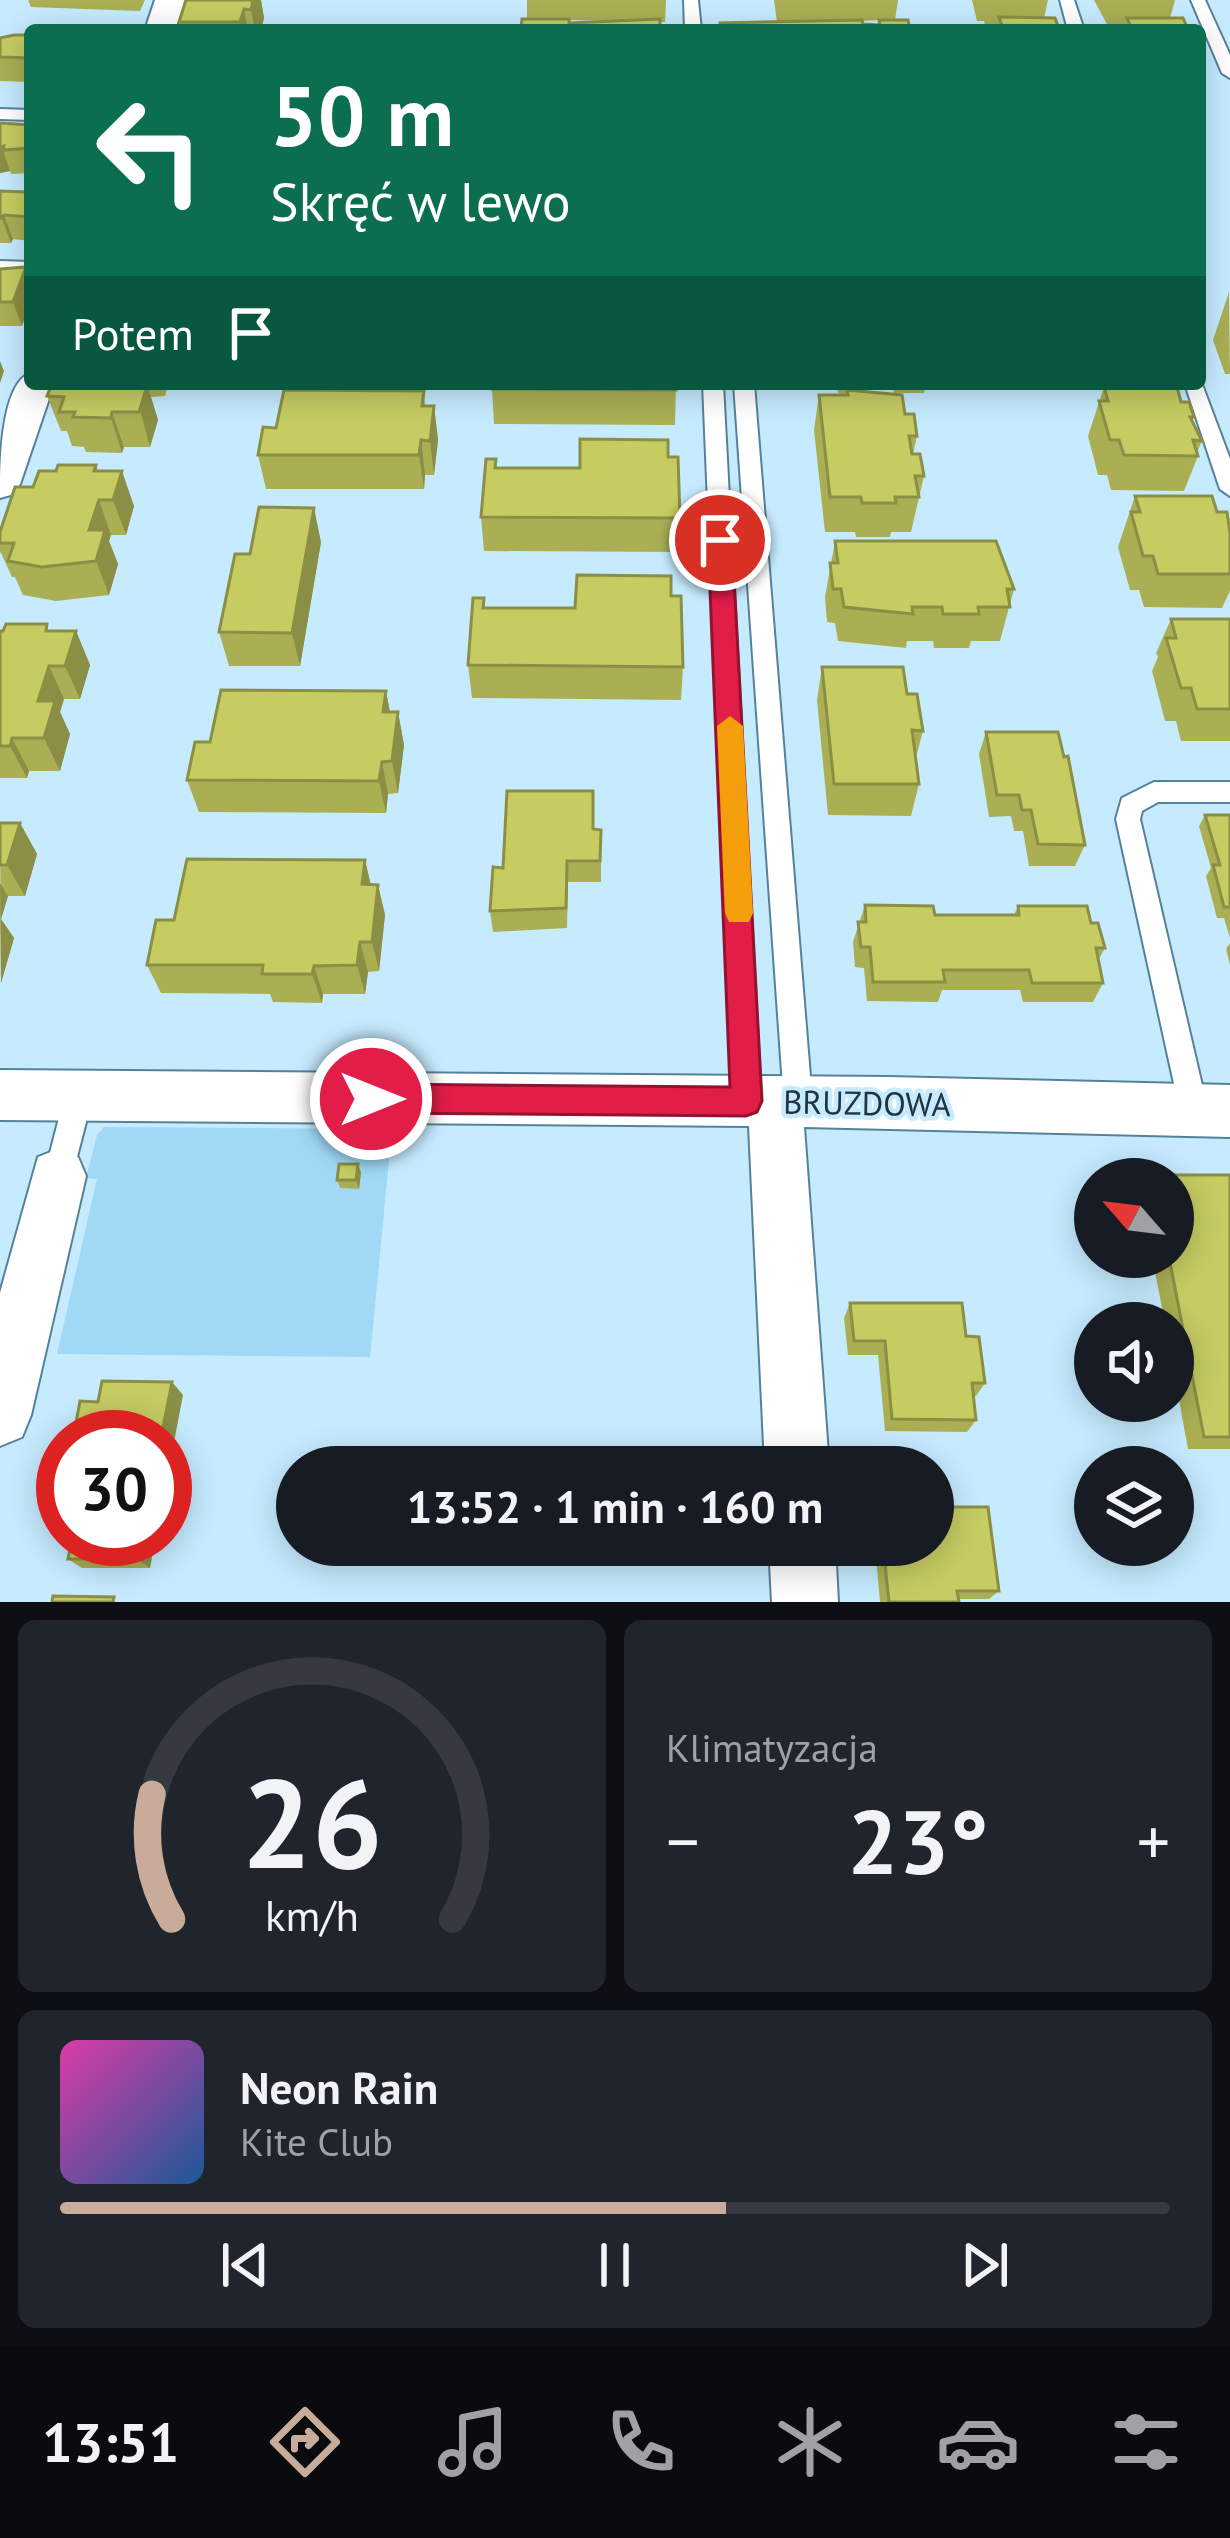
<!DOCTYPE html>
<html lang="pl">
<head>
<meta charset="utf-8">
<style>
	body { margin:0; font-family:"PT Sans",sans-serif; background:#20242c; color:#f1f3f6; height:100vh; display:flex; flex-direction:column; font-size:45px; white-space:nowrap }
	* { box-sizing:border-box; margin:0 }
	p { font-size:39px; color:#9ea1a6 }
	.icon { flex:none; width:66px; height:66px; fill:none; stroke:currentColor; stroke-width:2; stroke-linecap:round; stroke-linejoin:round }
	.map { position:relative; height:1602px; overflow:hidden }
	.sheet { display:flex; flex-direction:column; gap:18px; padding:18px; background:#0d0f14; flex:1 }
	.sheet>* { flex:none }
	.top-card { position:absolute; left:24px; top:24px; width:1182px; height:366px; border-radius:12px; box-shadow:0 6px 30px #0003; background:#0b6e4f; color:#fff; overflow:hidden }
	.needle { width:78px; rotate:298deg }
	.controls { position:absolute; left:1074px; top:1158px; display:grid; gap:24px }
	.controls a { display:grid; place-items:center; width:120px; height:120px; border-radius:50%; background:#171b24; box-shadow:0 6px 30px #0003; font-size:60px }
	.speed { position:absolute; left:36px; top:1410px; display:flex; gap:24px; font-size:60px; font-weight:700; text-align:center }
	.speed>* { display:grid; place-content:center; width:156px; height:156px; border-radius:50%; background:#171b24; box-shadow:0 6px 30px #0003; line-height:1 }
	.speed .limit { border:18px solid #d22; background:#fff; color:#111 }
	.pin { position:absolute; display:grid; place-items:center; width:102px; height:102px; color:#fff; margin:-51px; border:6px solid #fff; border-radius:50%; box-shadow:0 3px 12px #0007 }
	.me { position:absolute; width:132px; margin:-66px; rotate:90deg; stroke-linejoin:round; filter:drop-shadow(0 0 9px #0008) }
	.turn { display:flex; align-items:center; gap:42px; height:252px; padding:0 48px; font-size:54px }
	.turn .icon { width:156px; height:156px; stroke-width:2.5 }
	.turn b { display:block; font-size:84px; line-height:102px }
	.then { display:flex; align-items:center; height:114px; padding:0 48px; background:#0003; gap:24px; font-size:45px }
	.big { font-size:90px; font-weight:600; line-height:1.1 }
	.sheet .tile { flex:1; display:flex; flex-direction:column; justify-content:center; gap:18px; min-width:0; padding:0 42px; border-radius:18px; background:#20242c }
	.sheet .dial { align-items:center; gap:0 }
	.dial svg { height:312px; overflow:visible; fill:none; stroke:#363941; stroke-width:7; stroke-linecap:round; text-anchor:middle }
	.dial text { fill:#f1f3f6; stroke:none }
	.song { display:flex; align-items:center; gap:36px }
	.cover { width:144px; height:144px; border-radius:18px; background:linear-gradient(135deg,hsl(320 70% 55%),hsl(210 70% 35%)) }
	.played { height:12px; border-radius:6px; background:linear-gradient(90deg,#c8ab98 60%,#363941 60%) }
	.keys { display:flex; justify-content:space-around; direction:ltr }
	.heat { display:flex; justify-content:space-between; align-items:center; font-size:66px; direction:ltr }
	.sheet .tiles { flex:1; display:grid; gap:18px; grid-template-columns:1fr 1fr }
	.tile:last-child { grid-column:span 2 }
	.trip { position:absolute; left:276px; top:1446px; width:678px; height:120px; border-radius:60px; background:#171b24; box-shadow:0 6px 30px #0003; font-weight:600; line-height:120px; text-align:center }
	.menu { display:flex; height:192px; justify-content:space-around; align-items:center; background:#090b0e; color:#9ea1a6 }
	.menu .icon { width:84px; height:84px }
	.menu .active { color:#c8ab98 }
	.menu b { font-size:54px; color:#f1f3f6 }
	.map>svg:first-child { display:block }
</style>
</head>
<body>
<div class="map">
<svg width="1230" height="1602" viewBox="0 0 1230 1602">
	<rect width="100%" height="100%" fill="#c6ebff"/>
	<path fill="#a0d8f6" d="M104,1127L392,1129L370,1357L57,1354L97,1179L86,1178L97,1135Z"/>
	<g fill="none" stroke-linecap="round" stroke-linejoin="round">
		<defs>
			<path id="lane" d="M684,0H698L701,30H685Z
				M1060,0H1074L1084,30H1068Z
				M1191,0H1205L1230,55V78L1222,73Z
				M0,109L30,110V120L0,119Z
				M0,261L30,262V270L0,271Z
				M1200,379L1230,459V496L1220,489L1185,384H1200Z
				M703,384H723L761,1101L757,1110L747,1114L737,1110L733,1101Z
				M734,384H754L812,1101L808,1110L798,1114L788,1110L784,1101Z
				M1154,782H1230V802H1158L1142,811L1140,819L1208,1111L1204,1120L1194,1124L1184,1120L1180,1111L1116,819L1122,798Z
				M79,1082L89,1086L93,1095L72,1176L68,1186L58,1189L48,1186L44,1176L65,1095L69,1086Z"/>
			<path id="street" d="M155,0H185L175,30H145Z
				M30,373V384H54L20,484L14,494L0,498C0,467 0,385 30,373Z
				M0,1070L889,1077L1230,1085V1137L804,1127L829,1467H765L749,1126L0,1120Z
				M58,1149L78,1157L86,1176L31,1415L22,1437L0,1446V1293L38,1157Z
				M769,1545H835L838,1602H772Z"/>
		</defs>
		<use href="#lane" stroke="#568299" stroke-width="4"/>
		<use href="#street" stroke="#568299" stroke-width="4"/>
		<use href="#lane" fill="#fff" fill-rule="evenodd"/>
		<use href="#street" fill="#fff" fill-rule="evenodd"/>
	</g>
	<path fill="#aaaf54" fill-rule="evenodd" d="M28,0H145L140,11L31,7Z
		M261,0L264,18L261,30H181L179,22Z
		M527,0H666L665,22H660V30H521L522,19H542H527ZM569,20L621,21L569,23Z
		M774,0H898L895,20L910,30L777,22ZM879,20L878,25L863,24L862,21Z
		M972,0H1048L1044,18L1066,30H986L984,21H977Z
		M1094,0H1175L1170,18L1195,30H1110Z
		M30,35V82L0,81V38Z
		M0,123L30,125V173L11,174L10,171L0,173Z
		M30,188V241L13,239L11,243H0V191L27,192Z
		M26,267L22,326H0V269Z
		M1229,292L1230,374H1225L1213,340Z
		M52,384H168L165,396L151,397L158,420L150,447H124L122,453L86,452L84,447L72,446L67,431H61L47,396Z
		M676,384L675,425L494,424L492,389Z
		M808,384H951V388H925L924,393H894L893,388H868L865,392L905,414L917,436L913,454L924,476L911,532H891L890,537H856L855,532H825L814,430L819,395L847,394L838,393L837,388H809Z
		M1083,384H1153L1152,387L1181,402L1194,417L1192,421L1202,441L1197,452L1198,456L1184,491L1111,490L1107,475H1098L1088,436L1104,387H1083Z
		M424,391L425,406H434L438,440L434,475H425L424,489H266L258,455L276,428Z
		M668,457L680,518L678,552L484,551L481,517L496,459V468H580Z
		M96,465L98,471L134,506L126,535H111L109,541L118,564L109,595L56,601L23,595L15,577H12L0,551V532L33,487L56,471Z
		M1135,496L1217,512L1230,533V591L1222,608L1144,607L1139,590H1130L1118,547Z
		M835,541L1014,589L1000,641H971L969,648H934L933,641H907L906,648L838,641L835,623L827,622L825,597Z
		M321,542L300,666H229L219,632L250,554Z
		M671,596L683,667L681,700L472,698L468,665L484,598L485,608H575Z
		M1171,619H1230V741H1181L1176,721H1165L1152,671L1158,657L1156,653Z
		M0,631H76L90,665L80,699H64L60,712L70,734L60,771H29L27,778H0Z
		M822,667L907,694L923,731L916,757L919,784L911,816L828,815L817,700Z
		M386,691L390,712H398L404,745L398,793L388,794L386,813L199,812L187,780L210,742Z
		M986,732L1085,845L1075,866H1029L1023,831H1014L1011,816L989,817L979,754Z
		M1205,815H1230V938L1224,918H1217L1206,876L1211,868L1199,826Z
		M0,823H20L37,854L25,896H8L1,919L14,938L1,983Z
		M593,829L601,830V882H568L567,928L493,932L490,911L503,868Z
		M365,860L371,885H378L385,915L379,971L368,972L365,994H323L322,1003L273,1002L270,994L161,993L147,965L174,920Z
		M865,905L935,915H1014L1018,906L1091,923L1105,948L1098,961L1103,983L1093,1002H1023L1020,990H942L938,1002L867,1001L864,968L855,967L853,942Z
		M1230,943V965L1226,949Z
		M358,1164L361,1173L359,1189L340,1188L337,1180Z
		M1153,1175H1230V1449H1188L1173,1367V1323H1165L1152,1257H1173V1179H1150Z
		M850,1303L966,1336L985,1383L976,1396H974L976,1420L967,1432L885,1431L878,1355H848L844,1318Z
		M949,1507L999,1591L989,1599H958L959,1602H880L875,1545H933Z
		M155,1539L150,1568H82L68,1559Z"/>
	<path fill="#8b8f45" d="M254,0H261L264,18L261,30H255L251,10Z
		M244,9L248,30H242L240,22Z
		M4,146L3,150L10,171L0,173V147Z
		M4,215L13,239L11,243L2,219Z
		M26,267L30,277V304L22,326L13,302Z
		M0,361L4,371L0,383Z
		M133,384H147L158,420L150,447Z
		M434,406L438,440L434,475L430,441Z
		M112,412L124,447L122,453L111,418Z
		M421,440L425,475L424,489L419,455Z
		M122,471L134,506L126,535L113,500Z
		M99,500L111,535L109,541L118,564L109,595L96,561L89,530Z
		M314,508L321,542L300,666L292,633Z
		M76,631L90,665L80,699L65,666Z
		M49,666L64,699L60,712L70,734L60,771L44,738L38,701Z
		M386,691L392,724L383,712Z
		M398,712L404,745L398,793L392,761Z
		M12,738L29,771L27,778L10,746Z
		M382,762L388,794L386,813L379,781Z
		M20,823L37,854L25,896L7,865Z
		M365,860L372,891L362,884Z
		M0,883L8,896L1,919L14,938L1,983Z
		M378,885L385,915L379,971L372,942Z
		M360,942L368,972L365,994L357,965Z
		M314,966L323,994L322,1003L312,974Z
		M358,1164L361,1173L359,1189L356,1180Z
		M172,1382L183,1395L165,1489V1437H161Z
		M141,1539H155L150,1568L137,1559Z"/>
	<path fill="#c6cc62" stroke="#8b8f45" stroke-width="3" d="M186,0H253L251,10L244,9L240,22H179Z
		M999,17L1055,18L1058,26H1064L1066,30H996L995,26H1002Z
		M1127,18H1183L1187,27H1194L1195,30H1126L1124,27H1131Z
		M522,19H569V23L660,19V30H521Z
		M862,20L863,24L880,25L879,20H908L910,30H720V23Z
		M14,35H30V58L0,57V38Z
		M0,123L30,125V148L3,150L4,146L0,147Z
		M30,188V217L4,215L0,219V191L27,192Z
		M26,267L13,302H0V269Z
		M52,384H133L132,386H147L139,412H112L111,418L73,417L75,412H59L64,397L47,396Z
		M492,384H676V390L492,389Z
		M1104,387H1177L1181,402H1189L1194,417H1190L1202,441L1193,440L1198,456L1124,455L1119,440H1110L1099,401H1108Z
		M284,390L424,391L422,406H434L430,441L421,440L419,455H258L263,427L276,428Z
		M847,390L902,395L905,414H914L917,436H909L912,454H920L924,476H915L919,497H895L896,503H862L861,497H830L819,395H848Z
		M580,439L668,440V457H678L680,518L481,517L486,459H496L495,468H580Z
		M58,465H96L94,471H122L113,500H99L89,530H105L96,561L42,567L8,561L14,543H0V532L15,487H33L39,471H56Z
		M1135,496H1212L1217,512H1227L1230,533V574H1158L1153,556H1143L1131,512H1140Z
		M259,507L314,508L292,633L219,632L235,554H250Z
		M835,541H996L1014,589H1007L1010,607H978L979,614H943L942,607H912L913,614L844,607L841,589H833L830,563H838Z
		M577,575L671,576V596H681L683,667L468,665L473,598H484L483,608H575Z
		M1171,619H1230V709H1197L1191,688H1181L1166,638H1176Z
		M6,624H47L46,631H76L65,666H49L38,701H55L44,738H12L10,746H0V631H3Z
		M822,667H903L907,694H917L923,731L912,730L919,784H834Z
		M221,690L386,691L383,712H398L392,761L382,762L379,781L187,780L195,742H210Z
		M986,732H1058L1064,757L1068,756L1085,845L1038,844L1031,810H1022L1019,795H997Z
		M507,791H593V829L601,830L600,861H567L566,908L490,911L493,867L503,868Z
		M1205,815H1230V907H1224L1213,865H1220Z
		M0,823H20L7,865H0Z
		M187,859L365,860L362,884L378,885L372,942H360L357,965L314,966L312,974H262L263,965H147L156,920H174Z
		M865,905L933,906L935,915H1019L1018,906H1087L1091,923H1098L1105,948H1096L1103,983H1032L1029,970H943L945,982H873L870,947H861L858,922H866Z
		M339,1164H358L356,1180H337Z
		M1153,1175H1230V1437H1204L1169,1257H1173V1179H1153Z
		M850,1303H962L966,1336L979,1337L985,1383H972L976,1420L892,1419L885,1341H854Z
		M102,1381L172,1382L161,1437H92L93,1434L74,1433L80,1401L98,1402Z
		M933,1495H947L949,1507H988L999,1591H957L959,1602H889L883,1545H933Z
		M72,1539H141L137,1559H68Z
		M53,1596L114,1597L113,1602H52Z"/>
	<path fill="#e11d48" stroke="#92132f" stroke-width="3" d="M720,532L732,540L762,1101L757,1112L746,1116L371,1113L360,1109L356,1099L360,1089L371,1084L730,1087L708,540Z"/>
	<path fill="#f59e0b" d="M730,716L743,726L753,913L749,922H729L725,913L717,726Z"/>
	<g text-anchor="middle" stroke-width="9" stroke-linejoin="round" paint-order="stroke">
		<g font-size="33" fill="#22343e" stroke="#c6ebff">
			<text transform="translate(867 1103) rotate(1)" y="12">BRUZDOWA</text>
		</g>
	</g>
</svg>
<div class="controls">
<a><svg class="needle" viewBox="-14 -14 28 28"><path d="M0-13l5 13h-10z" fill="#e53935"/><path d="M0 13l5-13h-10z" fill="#9ea1a6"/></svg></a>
<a><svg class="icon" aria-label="sound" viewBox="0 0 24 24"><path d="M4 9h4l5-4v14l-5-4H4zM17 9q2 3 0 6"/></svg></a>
<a><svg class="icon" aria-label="layers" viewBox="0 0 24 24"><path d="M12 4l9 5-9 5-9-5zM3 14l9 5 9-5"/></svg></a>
</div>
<div class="speed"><div class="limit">30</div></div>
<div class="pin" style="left:720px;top:540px;background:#d93025"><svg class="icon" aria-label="arrive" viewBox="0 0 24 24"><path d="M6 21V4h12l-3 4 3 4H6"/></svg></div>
<svg class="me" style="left:371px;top:1099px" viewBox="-20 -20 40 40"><circle r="17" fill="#e11d48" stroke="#fff" stroke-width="3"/><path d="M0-11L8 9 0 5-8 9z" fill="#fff"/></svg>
<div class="trip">13:52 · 1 min · 160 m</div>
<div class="top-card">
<div class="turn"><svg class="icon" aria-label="left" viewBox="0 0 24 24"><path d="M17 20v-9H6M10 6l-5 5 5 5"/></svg><div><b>50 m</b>Skręć w lewo</div></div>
<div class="then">Potem<svg class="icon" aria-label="arrive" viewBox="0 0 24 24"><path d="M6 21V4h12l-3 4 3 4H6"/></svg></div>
</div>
</div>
<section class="sheet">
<div class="tiles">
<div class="tile dial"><svg viewBox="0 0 100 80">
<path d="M14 69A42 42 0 1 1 86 69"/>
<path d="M14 69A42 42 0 0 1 9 37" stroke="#c8ab98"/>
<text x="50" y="56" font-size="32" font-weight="700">26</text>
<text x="50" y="72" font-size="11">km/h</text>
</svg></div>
<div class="tile"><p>Klimatyzacja</p>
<div class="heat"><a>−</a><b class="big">23°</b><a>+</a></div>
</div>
<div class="tile">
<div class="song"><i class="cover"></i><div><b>Neon Rain</b><p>Kite Club</p></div></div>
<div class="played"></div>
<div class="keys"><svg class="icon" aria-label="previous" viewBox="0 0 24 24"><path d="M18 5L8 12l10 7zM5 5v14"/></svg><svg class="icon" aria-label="pause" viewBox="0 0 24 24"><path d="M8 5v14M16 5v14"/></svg><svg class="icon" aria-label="next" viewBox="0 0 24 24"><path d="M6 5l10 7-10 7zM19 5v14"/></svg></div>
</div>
</div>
</section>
<nav class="menu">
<b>13:51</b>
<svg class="icon active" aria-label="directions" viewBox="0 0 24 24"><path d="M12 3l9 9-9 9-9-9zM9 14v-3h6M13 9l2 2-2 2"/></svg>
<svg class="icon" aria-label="music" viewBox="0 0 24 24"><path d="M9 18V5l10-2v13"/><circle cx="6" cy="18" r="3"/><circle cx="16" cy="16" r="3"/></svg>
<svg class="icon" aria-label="phone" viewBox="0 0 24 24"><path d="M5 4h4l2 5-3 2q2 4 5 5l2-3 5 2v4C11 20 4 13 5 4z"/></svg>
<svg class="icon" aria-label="climate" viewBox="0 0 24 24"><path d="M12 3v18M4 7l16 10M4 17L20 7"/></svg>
<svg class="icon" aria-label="car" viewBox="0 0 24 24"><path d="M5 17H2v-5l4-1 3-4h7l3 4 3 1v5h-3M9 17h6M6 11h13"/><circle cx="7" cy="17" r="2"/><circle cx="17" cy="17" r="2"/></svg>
<svg class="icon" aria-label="filters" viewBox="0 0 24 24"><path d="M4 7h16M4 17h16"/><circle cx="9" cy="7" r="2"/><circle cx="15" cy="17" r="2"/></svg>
</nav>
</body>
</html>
